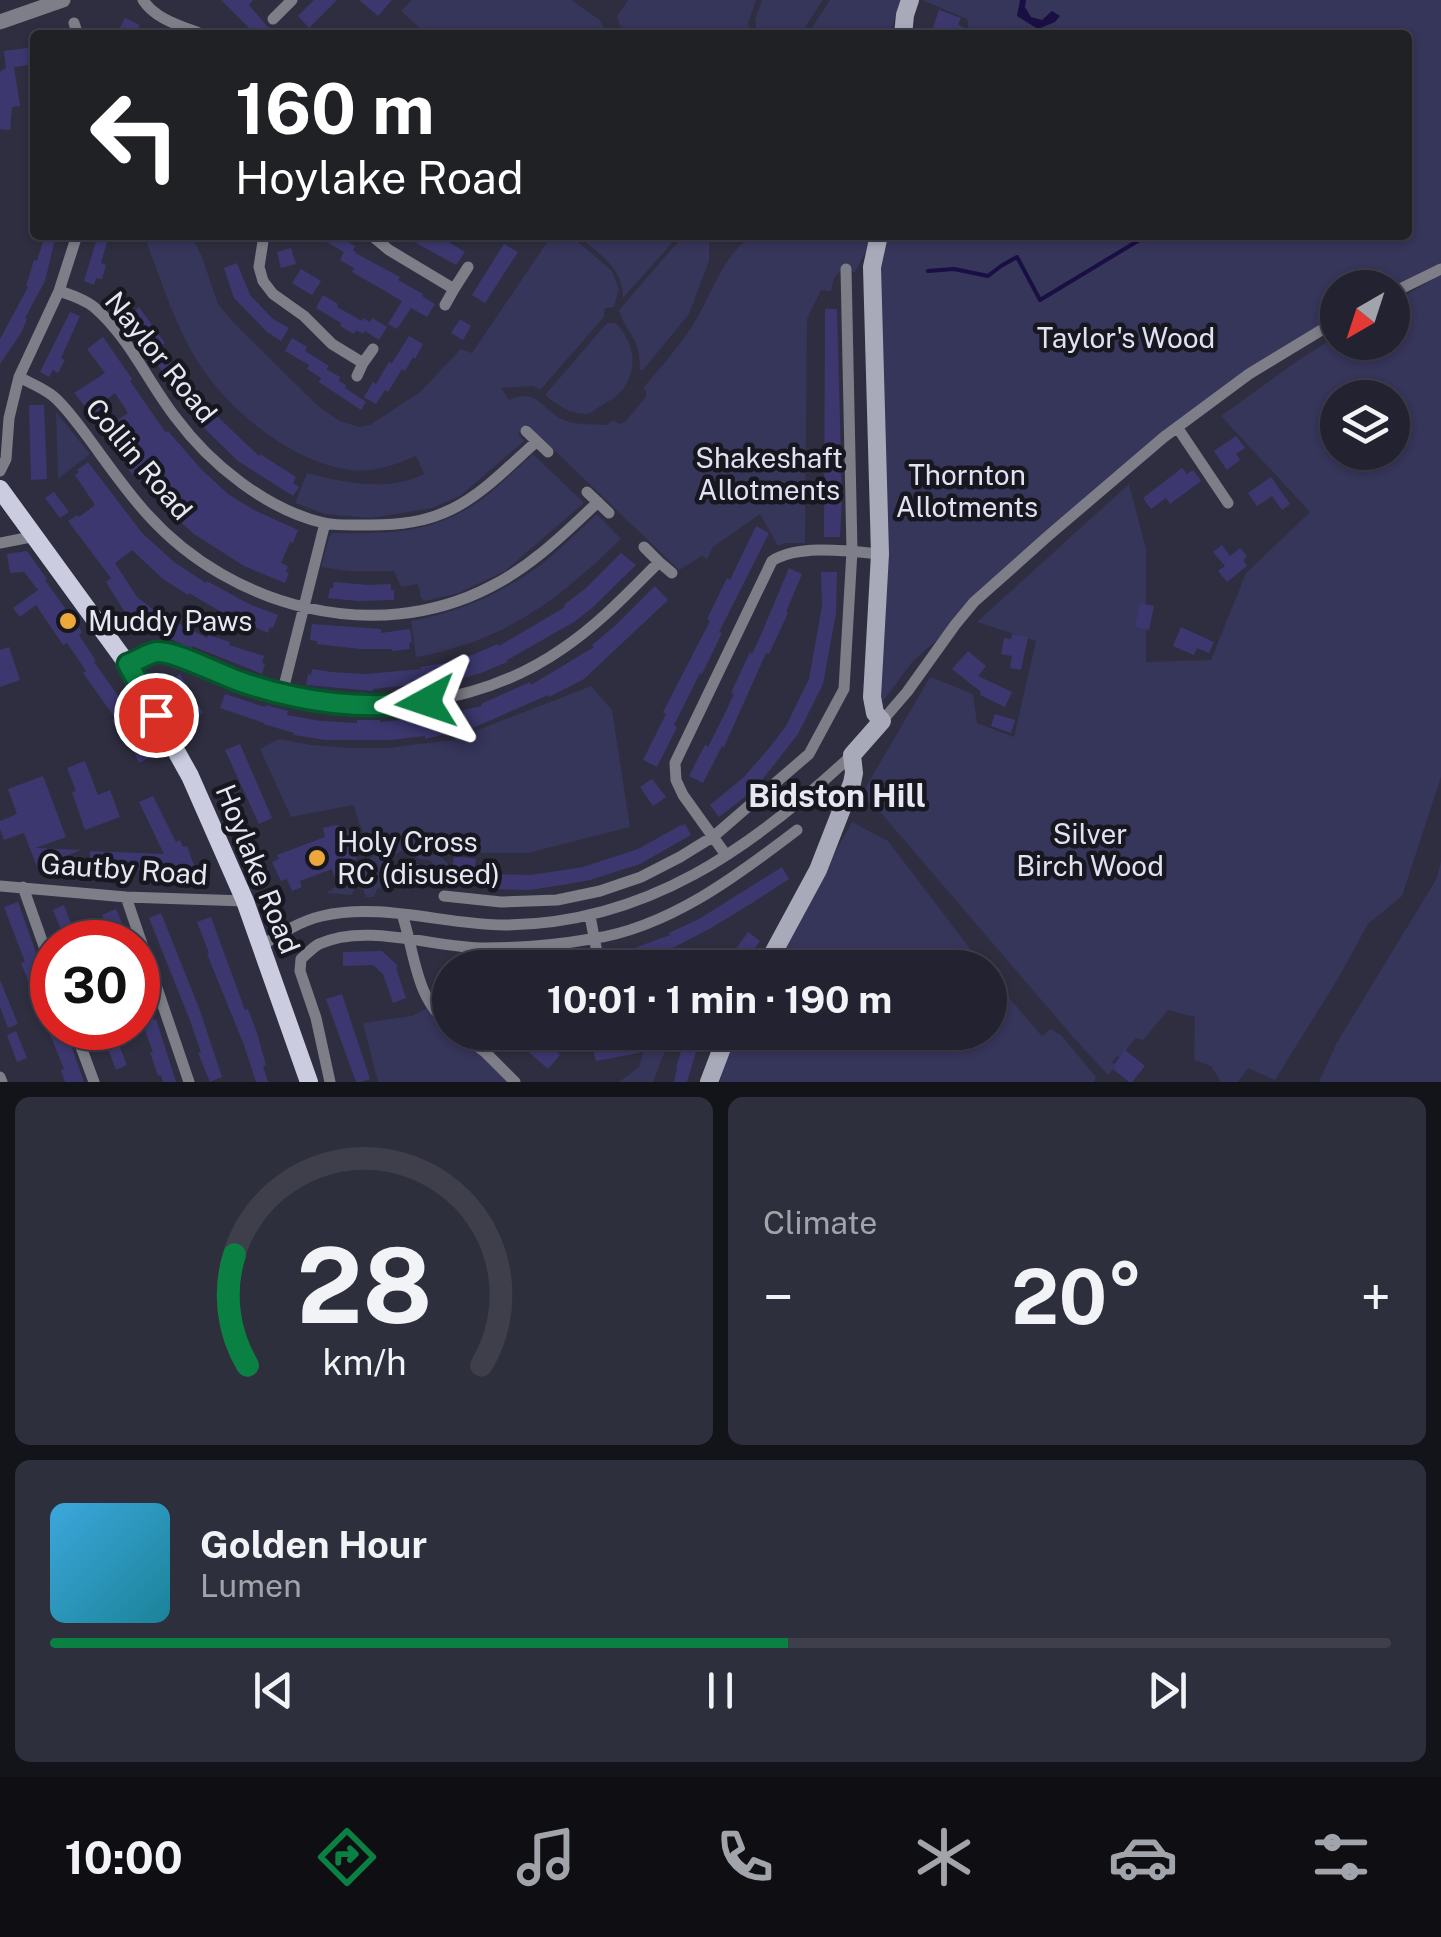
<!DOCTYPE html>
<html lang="en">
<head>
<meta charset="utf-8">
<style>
	body { margin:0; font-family:"Public Sans",sans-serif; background:#2e2f3c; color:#f1f3f6; height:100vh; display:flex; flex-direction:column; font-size:38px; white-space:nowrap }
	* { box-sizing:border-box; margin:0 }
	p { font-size:32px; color:#a2a4ab }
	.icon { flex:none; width:55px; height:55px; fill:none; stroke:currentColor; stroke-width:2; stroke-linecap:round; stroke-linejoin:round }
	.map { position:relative; height:1082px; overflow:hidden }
	.panel { display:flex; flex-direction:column; gap:15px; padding:15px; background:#13131a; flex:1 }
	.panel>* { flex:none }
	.top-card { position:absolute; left:30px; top:30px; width:1382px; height:210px; border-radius:10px; box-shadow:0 2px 8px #0004,0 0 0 2px #3f3f4c; background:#202124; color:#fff; overflow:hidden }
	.needle { width:65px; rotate:219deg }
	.controls { position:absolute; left:1320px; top:270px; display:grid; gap:20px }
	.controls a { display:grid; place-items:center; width:90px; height:90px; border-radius:50%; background:#222230; box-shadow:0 2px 8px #0004,0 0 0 2px #3f3f4c; font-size:50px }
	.speed { position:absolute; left:30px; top:920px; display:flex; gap:20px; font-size:50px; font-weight:700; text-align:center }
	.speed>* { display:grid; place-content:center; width:130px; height:130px; border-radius:50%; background:#222230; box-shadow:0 2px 8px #0004,0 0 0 2px #3f3f4c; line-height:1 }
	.speed .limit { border:15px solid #d22; background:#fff; color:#111 }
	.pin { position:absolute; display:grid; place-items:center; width:85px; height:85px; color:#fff; margin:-42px; border:5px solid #fff; border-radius:50%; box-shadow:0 2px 10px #0007 }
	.me { position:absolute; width:110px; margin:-55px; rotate:265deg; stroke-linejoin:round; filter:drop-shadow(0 0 8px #0008) }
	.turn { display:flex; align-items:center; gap:35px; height:210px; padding:0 40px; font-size:45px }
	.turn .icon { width:130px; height:130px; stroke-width:2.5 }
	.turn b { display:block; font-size:70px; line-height:85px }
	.big { font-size:75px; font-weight:700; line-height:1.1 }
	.panel .widget { flex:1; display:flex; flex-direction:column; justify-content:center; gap:15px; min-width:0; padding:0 35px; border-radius:15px; background:#2e2f3c }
	.panel .dial { align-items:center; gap:0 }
	.dial svg { height:260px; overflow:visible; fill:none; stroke:#3f3f4c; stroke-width:7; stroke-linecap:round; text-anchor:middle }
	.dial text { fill:#f1f3f6; stroke:none }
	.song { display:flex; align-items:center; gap:30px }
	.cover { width:120px; height:120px; border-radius:15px; background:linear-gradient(135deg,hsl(200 70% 55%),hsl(190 70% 35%)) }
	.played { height:10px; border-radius:5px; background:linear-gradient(90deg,#0b8043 55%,#3f3f4c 55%) }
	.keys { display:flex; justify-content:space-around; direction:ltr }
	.heat { display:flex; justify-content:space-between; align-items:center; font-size:55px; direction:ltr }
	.panel .tiles { flex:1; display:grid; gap:15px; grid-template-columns:1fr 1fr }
	.widget:last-child { grid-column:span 2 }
	.trip { position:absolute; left:432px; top:950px; width:575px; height:100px; border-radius:50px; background:#222230; box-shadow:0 2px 8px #0004,0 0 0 2px #3f3f4c; font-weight:700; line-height:100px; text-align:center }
	.tab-bar { display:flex; height:160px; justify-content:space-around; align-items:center; background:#0e0e13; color:#a2a4ab }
	.tab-bar .icon { width:70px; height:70px }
	.tab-bar .on { color:#0b8043 }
	.tab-bar b { font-size:45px; color:#f1f3f6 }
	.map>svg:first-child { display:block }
</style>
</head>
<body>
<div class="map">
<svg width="1441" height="1082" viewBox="0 0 1441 1082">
	<rect width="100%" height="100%" fill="#2e2e40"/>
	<path fill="#36355a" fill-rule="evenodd" d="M412,0H571L600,20L604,29L610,32L616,30L623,35H427L401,11Z
		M628,0H756L748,23L751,35H633L620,26L617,16Z
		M762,0H823L800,35H757L755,20Z
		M830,0H902L889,35H807Z
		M922,0H1441V269L1392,288H1338L1337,320L1177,427L913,661L883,701L872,697L878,271L886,235H1408V35H970L967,19Z
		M144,235H191L202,257L218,304L233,322L320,408L340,421L359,427L370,425L420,392L461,349L472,353L552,235H570L612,271L619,289L614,307L605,308L604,317L540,390L533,386L501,388L509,400C538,386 542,412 566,421C578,425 594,424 607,425L613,420L619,424L625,422L646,397V391L643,388C660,368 678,348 692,326C714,292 718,262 752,235H870L866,251L855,272L841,270L834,278L831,291L821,290L807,319L805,543H786L778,546L760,514L713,547L707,559L702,556L679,570L527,424L518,434L524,441L460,496L432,508L371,518L325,514L295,503L307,473C346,483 387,492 424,474L416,456C395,465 373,473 350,470C291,462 229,411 198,362C174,324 160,277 144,235Z
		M575,235H679L623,298C623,267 598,252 575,235Z
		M684,235H709V261L689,314L643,370H640C640,334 627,337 619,310Z
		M1441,274V777L1402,896L1368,924L1339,977L1275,1080L1248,1068L1238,1082H1221L1211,1066L1194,1060L1195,1017L1168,1010L1143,1040L1136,1038L1119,1058L1117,1056L1112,1062L1116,1066L1108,1075L1073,1037L881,813L862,798L863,792L930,677L973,694L977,723L1014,737L1036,641L977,622L1129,484L1146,549V662L1211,660L1246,573L1310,512L1221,416L1300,359L1337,336L1338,342H1392L1393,303ZM1338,398H1392V452H1338Z
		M607,323H615C638,343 639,379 614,398C608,402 606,402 600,406C595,409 593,413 587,414C570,415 556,404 545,395Z
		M56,412L90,454L58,479Z
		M533,454L584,503L505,571L459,593L425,601L421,598L418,584L401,587L394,571H349L321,567L329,537L333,533C379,534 424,534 465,510C490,496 512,472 533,454Z
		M597,514L621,539C557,601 505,641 416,657L411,621C458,612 500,594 539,566C559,551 578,531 597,514Z
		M591,686L612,710L630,827L528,853H481L478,845L445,840L443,851L428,850L431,855H439L452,868L442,877L430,860L420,859L401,851L396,854L388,849C384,862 389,871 385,886L378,888L374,897H366L363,889L357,882L352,895L326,893L352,876L384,845L366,842L353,805L291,817L260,749L278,739L311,745L352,748H388L452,740Z
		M852,822L888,841L984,967L771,968Z
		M1441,861V1082H1319L1336,1044L1437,878Z
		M990,976L1042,1036L1050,1029L1061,1035L1096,1077L1094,1082H720L727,1047L735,1033L990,1032Z
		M430,1006L450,1025V1032L459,1033L515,1082H378L363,1023L412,1016Z
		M649,1033H672L653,1082H619L639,1067Z"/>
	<path fill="#190f43" d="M1020,0H1026L1025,7L1031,17L1042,20L1052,11L1060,16L1055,22L1038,29L1017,16Z"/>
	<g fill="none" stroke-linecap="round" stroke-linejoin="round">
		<path stroke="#190f43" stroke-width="4" d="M928,271L954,269L988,276L1001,266L1017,257L1040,300L1141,239V235"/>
	</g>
	<path fill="#3c386f" d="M221,0H253L249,5L267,26L279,35H256Z
		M314,0H337L309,28L298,16Z
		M359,0H392L378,16Z
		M939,10L961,18L958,25L981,35H945L932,30Z
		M125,18L140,25L135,35H116Z
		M35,47V64L14,67L20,106L12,107L10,130L0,129V72L6,68L4,51Z
		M45,235H56L45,281L25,318L27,319L21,333L0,364V339L28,287L26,286L34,260L37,261Z
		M98,235H108V239L101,263L106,265L102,279L96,278L94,285L84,281Z
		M315,235H346L344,240L355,246L353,250L357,254L400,277L398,280L423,294L422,296L435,304L427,317L411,308L397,329L388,324L402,301L352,272L354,268L340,260L344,252Z
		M402,235H437L465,252L456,265Z
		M504,244L518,252L485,303L472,295Z
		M291,248L296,264L281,268L277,252Z
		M237,263L250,295L273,319L289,328L281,341L267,332L234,298L224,268Z
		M301,269L321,281L312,295L292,283Z
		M323,295L338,304L337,307L362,321L364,318L370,322L372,318L387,327L379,340L365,331L363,334L356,330L354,334L340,326L341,323L316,308Z
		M130,307L134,312L139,307L165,343L160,347L174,367L178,364L217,416L259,456L260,454L296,477L293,483L299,487L293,496L238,461L198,422L121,313Z
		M825,309H837L842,500L840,537H824Z
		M70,312L80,316L61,358L65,360L58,373L53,370L49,377L40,372Z
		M460,319L471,326L463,340L451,333Z
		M409,336L423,344L415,359L413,357L405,371L402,369L388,392L385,390L376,404L364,397L373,382L376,384L389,362L392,363Z
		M103,337L132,379L130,381L166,433L168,431L201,469L228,494L252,509L298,530L293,543L290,542L281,563L288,566L286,572L289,573L285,583L244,566L194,534L162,505L134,473L132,474L102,431L128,413L115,393L98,406L101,409L93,416L74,393L105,373L87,349Z
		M292,338L307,347L305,351L329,366L326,369L340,377L339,381L346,385L345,388L366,402L361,410L319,382L321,378L307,369L309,365L285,351Z
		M29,405H44L47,479L31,480Z
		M1236,436L1245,448L1236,454L1240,460L1227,470L1214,451Z
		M88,462L142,533L174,562L206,583L207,581L249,604L278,615L273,628L270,627L268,633L223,613L189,593L188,595L163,579L132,550L115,563L137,597L174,626L176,622L207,638L208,635L230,642L229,645L264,656L262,663L265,664L262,674L192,646L191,649L153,630L151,632L124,611L106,582L111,578L68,521L77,515L79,517L95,505L75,475L79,472L77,470Z
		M1182,468L1187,474L1193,470L1201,481L1170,504L1166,498L1151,509L1143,498Z
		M1271,477L1290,504L1282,510L1272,496L1257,506L1248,493Z
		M54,492L69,512L60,518L45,498Z
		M756,526L769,533L719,632L722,633L702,674L700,673L674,725L677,727L657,767L643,760L666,714L663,712L710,621L707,619L727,578L730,580Z
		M1222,545L1230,556L1240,548L1247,556L1243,560L1247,566L1227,582L1218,571L1225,566L1213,552Z
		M27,551L47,579L45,580L82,632L79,635L96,661L94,662L126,707L123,708L139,734H141L152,756L139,763L127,737L124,740L112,720L115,718L83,673L86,671L67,643L63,645L36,605L20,617L13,608L38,590L24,572L10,573L7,554Z
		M621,553L636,565L592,608L574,622L507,660V662L481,673L457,680L373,689V691L306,685L308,674L311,675L312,669L331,672L366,674L421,669L420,667L444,663L472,655L498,644L499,646L565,607L564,605L586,588Z
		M789,568L802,574L786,612L788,613L769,654L766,653L724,747L722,746L703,783L689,776L705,745L708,747L726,711L734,694L731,693L750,652L752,654L760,637Z
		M821,572H837L836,613L823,684L798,734L755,789L719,817L710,805L744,777L770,747L786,726L809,679L822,606Z
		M334,582L368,585L391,584V590H394V600L358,601L328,598L330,588H333Z
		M655,586L668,600L584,679L549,697L548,695L475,727L425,739V736L391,740H326L294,735V733L264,724V723L220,708L225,694L265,707L266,705L288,711L287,715L320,721L357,723V720H380V722L410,719L411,721L482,706L481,704L530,682L531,685L594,647L592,645L616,625Z
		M1140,603L1154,606L1149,630L1135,627Z
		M312,624L381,629V633L410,629L412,642L409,643L410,649L392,651V649H360L317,644V641L310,640Z
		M1181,627L1214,642L1209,653L1197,648L1194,655L1173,646Z
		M1012,634L1028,637L1021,670L1010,668L1012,656L1001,654L1004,638L1011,639Z
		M9,647L20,680L0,687V650Z
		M968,651L986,666L978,676L1012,692L1005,707L980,695L981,692L952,669Z
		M180,674L203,713L193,719L170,680Z
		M995,714L1015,720L1011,733L991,726Z
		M240,744L272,818L259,824L225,750Z
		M85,761L98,795L110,790L120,817L85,830L72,792L76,791L67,768Z
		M43,776L66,837L35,848L81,850L37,867L24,833L4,840L0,829V821L17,814L8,789Z
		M652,779L666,797L653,806L640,787Z
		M153,796L176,842L180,840L183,847L187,846L200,882L175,879L172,869L151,879L148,871L89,867L90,851L164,854L139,802Z
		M683,824L681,827L685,824L691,835L640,864L590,880L562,885L530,890L485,889V874L531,875L583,867L638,849Z
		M336,825L345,827L353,834L358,847L357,857L352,864L344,867L345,874L335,878L332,869L300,881L302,887L292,891L287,879L281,881L272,862L279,859L277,855L325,837L323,828Z
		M454,856L476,859L474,873L452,870Z
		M399,862L429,865L428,885L398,882Z
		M782,867L789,879L752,903L711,928L665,952L626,966L621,953L670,935L669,933L699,919Z
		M18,902L52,997V1028H65L84,1082H65L61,1070L64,1069L21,963L25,962L4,907Z
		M64,905L78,942H66L53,910Z
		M116,909L125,931L128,942H113L102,915Z
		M161,913L199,1008L222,1077L210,1082L198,1053L201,1052L189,1018L149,918Z
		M211,917L245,1010L248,1009L257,1033L266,1065L263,1066L268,1082H256L244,1045L207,954L209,953L197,922Z
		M748,932L760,941L740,968H722Z
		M382,951L398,966L396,968L406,998L393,1003L383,974L373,965L343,966V952Z
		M138,979L154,1020L156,1019L176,1082H163L161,1075L158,1076L150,1052H153L140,1017H138Z
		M0,980L18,1024L8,1028L0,1007Z
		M342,994L370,1079L361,1082H356L326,999Z
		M100,1028H112L127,1065L116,1070Z
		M16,1031L27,1058L17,1062L7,1035Z
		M507,1032H533L560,1055L548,1069L524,1048L528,1043Z
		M588,1032H626L627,1041L640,1038L643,1052L596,1061Z
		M687,1032H702L687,1082H674L677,1069L676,1068Z
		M1125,1050L1145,1066L1132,1082H1129L1113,1069L1116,1066L1114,1065Z"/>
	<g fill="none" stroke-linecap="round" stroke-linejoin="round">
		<path stroke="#7d7e87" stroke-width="11" d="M143,0C156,20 182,26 204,35
			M273,19L292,0
			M74,23L78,35
			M264,235L259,267L263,281L273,294L304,316L332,344L363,363L357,376
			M371,235L389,250L454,289L468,267
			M59,291C71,295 84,299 94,307C129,337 148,382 176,418C210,464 267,510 324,523C338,526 355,525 370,525C399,525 426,522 452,509C483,494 510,465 536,442
			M1392,293L1441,269
			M445,305L454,289
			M363,363L373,349
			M19,377C30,383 43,388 53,396C66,407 77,423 87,436C107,463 126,491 148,515C232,608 376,646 490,587C532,566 564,534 598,502
			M1177,427L1228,503
			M526,431L548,452
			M0,471L6,459L9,418L19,377L59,291L77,235
			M587,492L609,513
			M0,543L36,536
			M644,547L659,562
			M128,665L156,652L167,653C207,666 243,684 283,694C377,717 481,705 562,649C599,624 628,593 659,562L672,573
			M282,694L325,523
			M882,721L907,692L955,625L974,602L1048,536L1164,437L1249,374L1338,320
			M726,855L683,795L676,780L675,763L772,561C798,544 849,551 880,554
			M0,886L126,897L245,901
			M23,887L52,969
			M444,896L501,902L557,900L600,891L641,877L680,857L714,836L809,754L844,689L852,551L846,269
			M126,897L189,1082
			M402,914C415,953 415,999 450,1025
			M590,916L600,968
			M261,946C280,934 300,921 322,916C381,902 446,925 505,925C646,924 752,848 852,755
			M74,1028L94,1082
			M459,1032L486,1053L515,1082
			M0,1077L2,1082
			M330,1082L316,1018L300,971L301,959C307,954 313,947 319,944C367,922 434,948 485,948C519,948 557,945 591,939C668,928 737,876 797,830"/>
		<path stroke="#7d7e87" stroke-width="15" d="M0,22L63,0"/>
		<path stroke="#a9aab9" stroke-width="18" d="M903,35L905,15L910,0
			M765,968L818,870L852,783L854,773L852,755L882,721L875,713L872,697L880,554L872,267L879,235
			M709,1082L728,1032"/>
		<path stroke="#cbcce0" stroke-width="18" d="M0,489L128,665L190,776L245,901L309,1082"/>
	</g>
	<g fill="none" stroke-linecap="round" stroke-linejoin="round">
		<defs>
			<path id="route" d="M156,715L128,664C137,661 148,653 157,652C174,650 224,677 244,683C305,703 361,710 426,702"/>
		</defs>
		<use href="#route" stroke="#07532c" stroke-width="25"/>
		<use href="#route" stroke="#0b8043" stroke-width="18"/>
	</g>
	<g fill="#eda83b" stroke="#17171f" stroke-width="4">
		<circle cx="68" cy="621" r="10"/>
		<circle cx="317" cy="858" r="10"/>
	</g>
	<g text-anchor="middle" stroke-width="9" stroke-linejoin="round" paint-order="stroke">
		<g font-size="28" fill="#e1e1f3" stroke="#17171f">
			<text x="1126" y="348">Taylor's Wood</text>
			<text x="769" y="468">Shakeshaft<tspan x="769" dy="32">Allotments</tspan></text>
			<text x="967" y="485">Thornton<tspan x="967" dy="32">Allotments</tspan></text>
			<text x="1090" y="844">Silver<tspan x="1090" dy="32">Birch Wood</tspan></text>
		</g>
		<g font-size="28" fill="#e7e7f3" stroke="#17171f">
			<text transform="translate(161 357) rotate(51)" y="10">Naylor Road</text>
			<text transform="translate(139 459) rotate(50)" y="10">Collin Road</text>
			<text transform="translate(124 869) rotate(4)" y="10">Gautby Road</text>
			<text transform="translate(258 869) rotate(68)" y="10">Hoylake Road</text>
		</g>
		<g font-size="28" fill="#e7e7f3" stroke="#17171f" text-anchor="start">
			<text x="88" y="631">Muddy Paws</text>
			<text x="337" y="852">Holy Cross<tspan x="337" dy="32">RC (disused)</tspan></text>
		</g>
		<g font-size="32" font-weight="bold" fill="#e7e7f3" stroke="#17171f">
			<text x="837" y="807">Bidston Hill</text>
		</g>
	</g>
</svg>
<div class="controls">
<a><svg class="needle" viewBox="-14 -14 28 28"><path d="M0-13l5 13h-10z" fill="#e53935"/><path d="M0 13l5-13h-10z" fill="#a2a4ab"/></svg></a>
<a><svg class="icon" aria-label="layers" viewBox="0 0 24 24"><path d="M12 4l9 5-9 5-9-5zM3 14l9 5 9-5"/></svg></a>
</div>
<div class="speed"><div class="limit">30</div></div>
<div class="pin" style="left:156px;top:715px;background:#d93025"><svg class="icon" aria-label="arrive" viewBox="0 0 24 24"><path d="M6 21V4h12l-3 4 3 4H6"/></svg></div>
<svg class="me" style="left:426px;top:702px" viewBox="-20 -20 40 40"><path d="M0-17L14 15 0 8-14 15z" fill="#0b8043" stroke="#fff" stroke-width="4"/></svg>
<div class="trip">10:01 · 1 min · 190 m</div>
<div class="top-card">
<div class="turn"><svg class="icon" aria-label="left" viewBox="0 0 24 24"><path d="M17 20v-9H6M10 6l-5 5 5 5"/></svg><div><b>160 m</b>Hoylake Road</div></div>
</div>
</div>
<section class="panel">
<div class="tiles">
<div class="widget dial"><svg viewBox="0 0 100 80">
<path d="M14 69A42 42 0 1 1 86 69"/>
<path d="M14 69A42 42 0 0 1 10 35" stroke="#0b8043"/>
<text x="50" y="56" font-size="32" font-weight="700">28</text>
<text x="50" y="72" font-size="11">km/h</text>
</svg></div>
<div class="widget"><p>Climate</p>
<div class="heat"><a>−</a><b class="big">20°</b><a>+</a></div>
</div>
<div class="widget">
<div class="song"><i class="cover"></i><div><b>Golden Hour</b><p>Lumen</p></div></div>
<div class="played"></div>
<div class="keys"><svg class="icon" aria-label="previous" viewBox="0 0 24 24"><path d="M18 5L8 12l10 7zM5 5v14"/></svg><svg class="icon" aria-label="pause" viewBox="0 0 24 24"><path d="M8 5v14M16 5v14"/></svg><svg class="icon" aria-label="next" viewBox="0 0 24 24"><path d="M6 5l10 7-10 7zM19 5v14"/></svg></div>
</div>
</div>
</section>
<nav class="tab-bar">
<b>10:00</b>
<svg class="icon on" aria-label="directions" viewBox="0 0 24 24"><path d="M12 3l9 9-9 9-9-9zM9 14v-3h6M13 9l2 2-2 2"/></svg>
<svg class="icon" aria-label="music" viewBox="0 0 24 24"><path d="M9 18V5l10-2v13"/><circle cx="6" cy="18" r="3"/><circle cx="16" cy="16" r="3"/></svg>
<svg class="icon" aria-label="phone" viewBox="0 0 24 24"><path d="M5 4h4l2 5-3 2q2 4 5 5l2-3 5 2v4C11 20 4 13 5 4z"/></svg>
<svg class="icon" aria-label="climate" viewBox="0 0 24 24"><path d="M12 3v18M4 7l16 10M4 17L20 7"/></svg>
<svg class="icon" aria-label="car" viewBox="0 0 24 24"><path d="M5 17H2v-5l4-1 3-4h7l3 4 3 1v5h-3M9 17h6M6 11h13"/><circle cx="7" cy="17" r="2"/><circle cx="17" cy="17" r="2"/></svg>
<svg class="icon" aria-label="filters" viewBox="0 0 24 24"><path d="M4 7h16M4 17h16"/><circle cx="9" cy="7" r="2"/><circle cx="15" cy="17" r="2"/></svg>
</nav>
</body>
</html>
